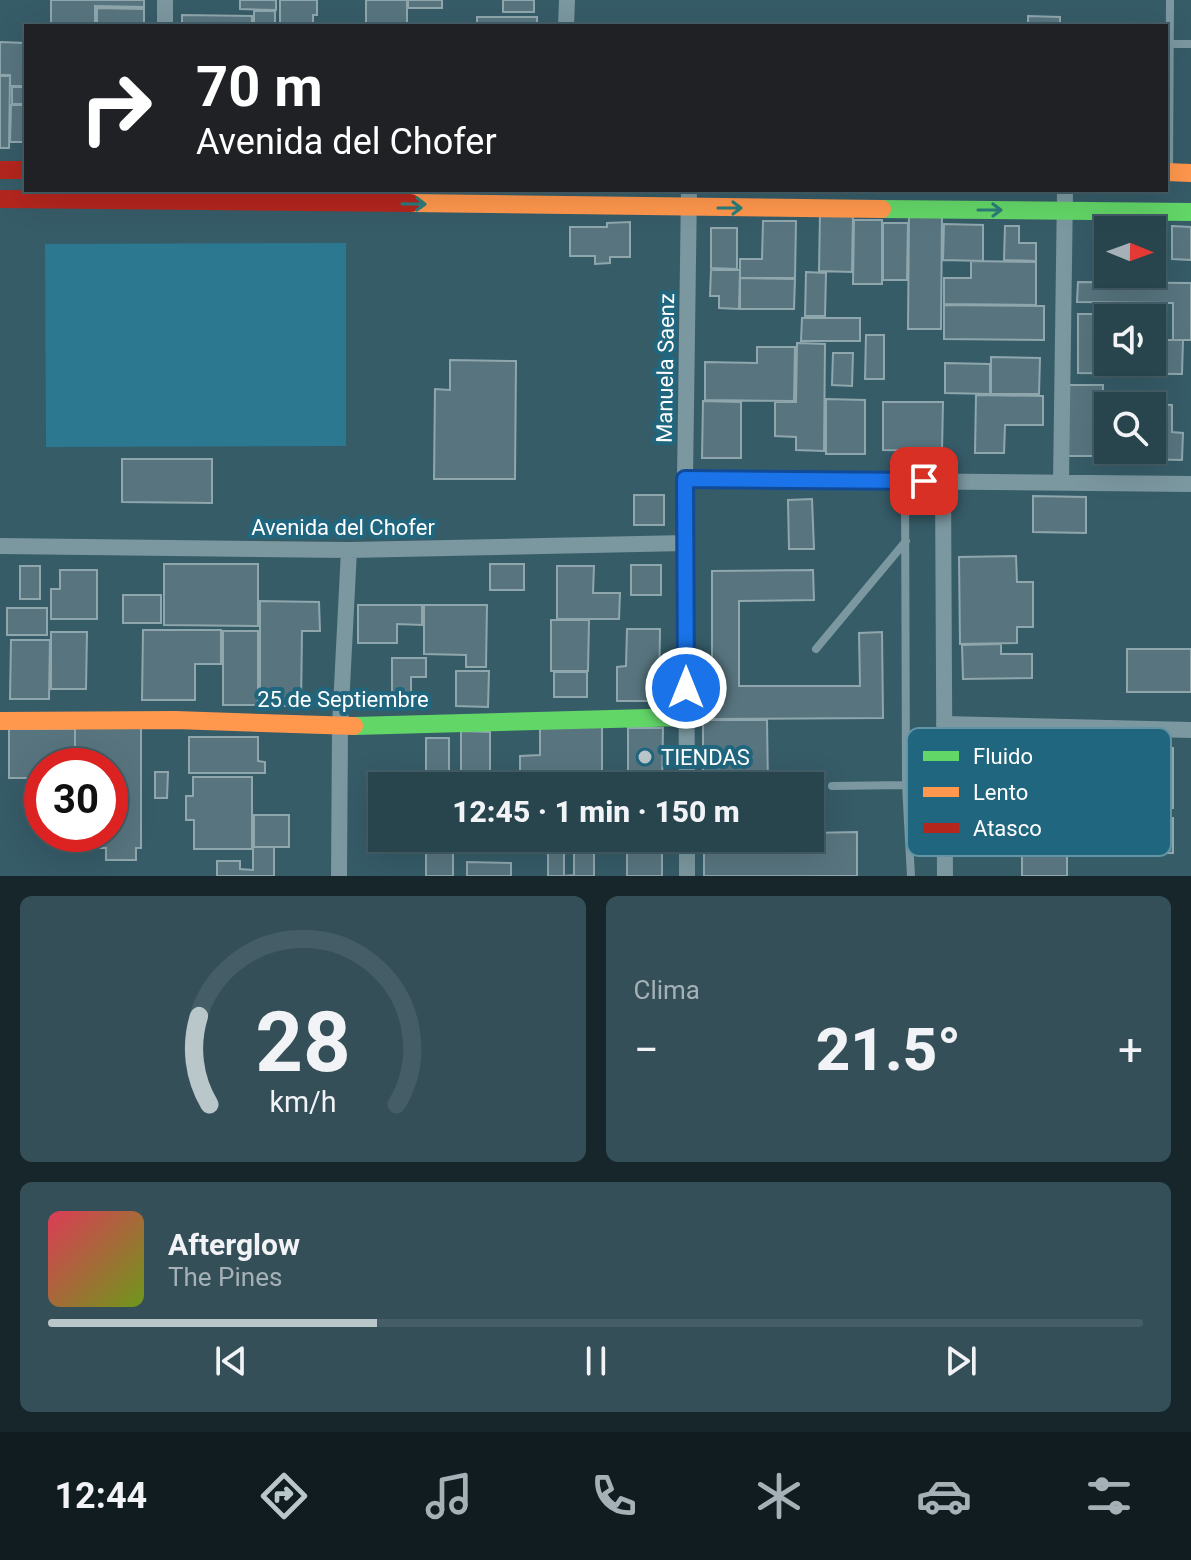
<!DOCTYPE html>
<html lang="es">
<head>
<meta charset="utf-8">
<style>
	body { margin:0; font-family:Roboto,sans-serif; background:#344f58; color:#f1f3f6; height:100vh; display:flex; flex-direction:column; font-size:30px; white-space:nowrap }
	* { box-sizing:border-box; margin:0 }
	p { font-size:26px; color:#a5b1b6 }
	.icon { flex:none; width:44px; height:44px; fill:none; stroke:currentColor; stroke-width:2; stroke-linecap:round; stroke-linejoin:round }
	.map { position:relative; height:876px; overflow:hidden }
	.side { display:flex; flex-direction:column; gap:20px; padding:20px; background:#16262b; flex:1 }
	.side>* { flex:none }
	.banner { position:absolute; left:24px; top:24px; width:1144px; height:168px; border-radius:0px; box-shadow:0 8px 32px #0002,0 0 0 2px #445d66; background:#202124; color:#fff; overflow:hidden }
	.needle { width:52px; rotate:91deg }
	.tools { position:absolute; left:1094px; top:216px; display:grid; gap:16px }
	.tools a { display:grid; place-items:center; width:72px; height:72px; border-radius:0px; background:#28454e; box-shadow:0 8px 32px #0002,0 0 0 2px #445d66; font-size:40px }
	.speed { position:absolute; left:24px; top:748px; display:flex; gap:16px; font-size:40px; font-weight:700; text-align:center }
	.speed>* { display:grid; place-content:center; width:104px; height:104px; border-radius:50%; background:#28454e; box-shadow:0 8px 32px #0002,0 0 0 2px #445d66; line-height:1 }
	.speed .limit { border:12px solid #d22; background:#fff; color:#111 }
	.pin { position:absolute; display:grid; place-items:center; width:68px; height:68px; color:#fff; margin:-34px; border-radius:16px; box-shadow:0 4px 12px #0006 }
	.me { position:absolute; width:88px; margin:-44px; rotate:0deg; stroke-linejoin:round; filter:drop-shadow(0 0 6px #0008) }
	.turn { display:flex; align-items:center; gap:28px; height:168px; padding:0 40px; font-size:36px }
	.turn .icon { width:104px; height:104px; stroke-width:2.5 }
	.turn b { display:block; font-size:56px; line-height:68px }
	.big { font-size:60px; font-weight:800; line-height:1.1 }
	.side .widget { flex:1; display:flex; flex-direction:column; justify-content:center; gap:12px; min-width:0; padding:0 28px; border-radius:12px; background:#344f58 }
	.side .dial { align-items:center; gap:0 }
	.dial svg { height:208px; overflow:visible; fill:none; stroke:#445d66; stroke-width:7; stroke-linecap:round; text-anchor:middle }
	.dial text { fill:#f1f3f6; stroke:none }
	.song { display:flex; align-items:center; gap:24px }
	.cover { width:96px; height:96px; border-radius:12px; background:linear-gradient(135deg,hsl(350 70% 55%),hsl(80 70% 35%)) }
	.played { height:8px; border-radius:4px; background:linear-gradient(90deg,#b9c6ca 30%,#445d66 30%) }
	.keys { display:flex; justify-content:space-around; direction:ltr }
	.heat { display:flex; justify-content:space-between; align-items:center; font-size:44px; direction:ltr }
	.side .tiles { flex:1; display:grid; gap:20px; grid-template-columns:1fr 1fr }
	.widget:last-child { grid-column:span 2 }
	.trip { position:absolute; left:368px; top:772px; width:456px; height:80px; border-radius:0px; background:#28454e; box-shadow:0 8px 32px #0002,0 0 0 2px #445d66; font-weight:800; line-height:80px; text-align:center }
	.tabs { display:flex; height:128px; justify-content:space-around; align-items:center; background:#101c1f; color:#a5b1b6 }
	.tabs .icon { width:56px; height:56px }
	.tabs .active { color:#b9c6ca }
	.tabs b { font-size:36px; color:#f1f3f6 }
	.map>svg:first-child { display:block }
</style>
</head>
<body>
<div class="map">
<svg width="1191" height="876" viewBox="0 0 1191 876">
	<rect width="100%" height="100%" fill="#365c68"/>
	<path fill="#2c7890" d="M346,243V446L46,447L45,244Z"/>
	<path fill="#58757f" stroke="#8fa6ad" stroke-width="2" d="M51,0H144V7L95,6V26H51Z
		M240,0H276V10L240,9Z
		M280,0H317V15H313V26H280Z
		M366,0H407V26H366Z
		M408,0H442V8H408Z
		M503,0H534V12H503Z
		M97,8L144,9V26H97Z
		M254,11H275V26H254Z
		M182,15L252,16V26H182Z
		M1028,16L1060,17V26H1028Z
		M477,17H537V26H477Z
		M0,42L26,43V86H10V75H0Z
		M0,76H10L9,148H0Z
		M12,87H26V104H12Z
		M11,105H26V142H10Z
		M820,213H853L852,272L819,271Z
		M909,213L942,214L941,329H908Z
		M854,220H882V284H853Z
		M763,221H796L795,278H740V259H762Z
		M630,222V257H610V263L595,264V256H570V227H607V223Z
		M1101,222L1151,223L1150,230H1108V256L1100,255Z
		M883,223H908L907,280H883Z
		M944,224L983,225V261L943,260Z
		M1005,226H1019V243H1036V261L1004,260Z
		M1172,226L1191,227V260L1172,259Z
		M711,228H737V269L711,268Z
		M971,261L1036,262V305L944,304V278H971Z
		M711,270H740L739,309L719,308V296H710Z
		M806,272L826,273L825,316H805Z
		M740,278L795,279L794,309H740Z
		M1078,282L1191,283V340H1173V303L1077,302Z
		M944,305L1044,306V340L944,339Z
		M1078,314H1123V318H1108V362H1152V332H1155V340H1183L1182,374L1078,373Z
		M802,318H860V341H801Z
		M866,335H884V379H865Z
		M797,343L825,344L824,451L796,450V437L775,436V402H796Z
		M757,347H795L794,401L705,400V362L757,363Z
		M833,353H853L852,386L832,385Z
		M991,357L1040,358L1039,394H991Z
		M450,360L516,361L515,479H434L435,389L450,390Z
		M945,363L990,364V394L945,393Z
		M1067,385H1103L1102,456H1066Z
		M976,395L1043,396V425H1005L1004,453H975Z
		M826,399L865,400V454H826Z
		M703,401L741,402V458H702Z
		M883,402H943L942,451L883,450Z
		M1138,404L1172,405V432L1183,433L1182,460L1137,459V450H1152V406Z
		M122,459H212V503L122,502Z
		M634,495H664V525H634Z
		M1033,496L1086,497V533L1033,532Z
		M812,499L814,549H789L788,500Z
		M1016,556L1017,582H1033V627H1017V643L960,644L959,557Z
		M164,564H258V626L164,625Z
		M490,564H524V590H490Z
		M631,565H661V595H631Z
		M20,566H40V599H20Z
		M557,566H594L593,593H620L619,619H557Z
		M60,570H97V619H51V589H60Z
		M813,570L814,600L739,601V686H860L859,633L882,632L883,718L712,719V571Z
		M123,595H161V623H123Z
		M260,601L319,602L320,631H302L301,706H260Z
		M358,605H422V625L397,624V643H358Z
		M424,605H487L486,667H466V655L424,654Z
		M7,608H47V635H7Z
		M551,620H589L588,671H551Z
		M627,629H660L659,701H617V667L626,666Z
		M143,630H221V664H195V700H142Z
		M223,631H258V705H223Z
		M51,632H87L86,689H51Z
		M11,640H50L49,699H10Z
		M1001,644V654H1032V678L963,679L962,645Z
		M1127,649H1191V692H1127Z
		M392,658H426V677H411V693H392Z
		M456,671H489L488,707L456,706Z
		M554,672H587V697H554Z
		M703,720H767L768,786H703Z
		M540,722H602V781H568V786H548V778H520V756L540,755Z
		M75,725H141V848H136V860H106V848H75V834H110V766H75Z
		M628,728H663L662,786H628Z
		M9,729H75V766H42V778H9Z
		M461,731L490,732V786H461Z
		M189,737H258V761L265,762V773H189Z
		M426,738H449V771H426Z
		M1135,748H1173V808H1148L1147,801H1135Z
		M155,772H168L167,798H155Z
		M193,777H252V849H194V820H186V796H193Z
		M254,815H289V847H254Z
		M1136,818H1173V853H1137Z
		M857,832V876H704V838H810V833Z
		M455,838H489V846H455Z
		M627,838H662V876H627Z
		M426,846H453V876H426Z
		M548,846H564V876L574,875V847H594V876H548Z
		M1022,846L1067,847V876H1022Z
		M253,847H274V876H217V861H240V869L253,870Z
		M467,862L511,863V876H467Z"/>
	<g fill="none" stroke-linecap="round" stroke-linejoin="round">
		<path stroke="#7b979f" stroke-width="8" d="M1169,44H1191
			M1169,171L1170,0
			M905,481L906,785L911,876
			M816,649L906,541
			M832,786L906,785"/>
		<path stroke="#7b979f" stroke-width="16" d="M165,26V0
			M566,26L567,0
			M685,479L1191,484
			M943,480L945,876
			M1061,482L1065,190
			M0,546L349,550L686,543
			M944,724L1191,730
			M687,786L685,479L689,190
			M687,838V876
			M339,876L340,726L349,550"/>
		<path stroke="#63d668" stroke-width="18" d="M882,209L1191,212
			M354,726L686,717"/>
		<path stroke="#ff974d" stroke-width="18" d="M1166,172L1191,173
			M411,203L882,209
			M0,721L175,720L354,726"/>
		<path stroke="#b3261e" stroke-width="18" d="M0,170H26
			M0,199L411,203"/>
	</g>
	<defs><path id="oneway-shaft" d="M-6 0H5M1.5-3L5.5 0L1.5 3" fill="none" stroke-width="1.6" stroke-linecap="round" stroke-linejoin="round" transform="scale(2)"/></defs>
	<g stroke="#2d7c7a">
		<use href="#oneway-shaft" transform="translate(414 204) rotate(1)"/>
		<use href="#oneway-shaft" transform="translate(730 208)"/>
		<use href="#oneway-shaft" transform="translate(990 210)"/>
	</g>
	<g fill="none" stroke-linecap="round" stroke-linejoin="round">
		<defs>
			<path id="route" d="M686,688L685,479L924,481"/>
		</defs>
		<use href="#route" stroke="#114b97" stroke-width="20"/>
		<use href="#route" stroke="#1a73e8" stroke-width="14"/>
	</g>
	<circle fill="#b9c6ca" stroke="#20667e" stroke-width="3" cx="645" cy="757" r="8"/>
	<g text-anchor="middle" stroke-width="8" stroke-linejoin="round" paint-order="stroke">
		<g font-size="22" fill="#fff" stroke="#20667e">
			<text transform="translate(665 368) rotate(-89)" y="8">Manuela Saenz</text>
			<text x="343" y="535">Avenida del Chofer</text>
			<text x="343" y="707">25 de Septiembre</text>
		</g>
		<g font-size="22" fill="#fff" stroke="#20667e" text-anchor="start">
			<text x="661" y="765">TIENDAS</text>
		</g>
	</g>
	<rect x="907" y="728" width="264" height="128" rx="12" fill="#20667e" stroke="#6394a5" stroke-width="2"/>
	<rect x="923" y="751" width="36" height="10" fill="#63d668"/>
	<rect x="923" y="787" width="36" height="10" fill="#ff974d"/>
	<rect x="923" y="823" width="36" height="10" fill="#b3261e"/>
	<g font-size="22" fill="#fff">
		<text x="973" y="764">Fluido</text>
		<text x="973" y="800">Lento</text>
		<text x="973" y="836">Atasco</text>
	</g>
</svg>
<div class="tools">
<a><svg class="needle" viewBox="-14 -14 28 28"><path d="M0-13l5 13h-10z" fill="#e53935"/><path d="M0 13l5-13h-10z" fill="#a5b1b6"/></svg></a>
<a><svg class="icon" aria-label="sound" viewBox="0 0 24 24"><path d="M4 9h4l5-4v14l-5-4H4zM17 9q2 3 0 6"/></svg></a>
<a><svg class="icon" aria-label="search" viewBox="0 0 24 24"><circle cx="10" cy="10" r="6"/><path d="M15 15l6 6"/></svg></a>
</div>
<div class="speed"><div class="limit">30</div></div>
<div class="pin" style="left:924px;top:481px;background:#d93025"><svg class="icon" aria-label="arrive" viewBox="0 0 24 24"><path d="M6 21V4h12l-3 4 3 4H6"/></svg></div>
<svg class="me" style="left:686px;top:688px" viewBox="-20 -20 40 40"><circle r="17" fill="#1a73e8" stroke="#fff" stroke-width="3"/><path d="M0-11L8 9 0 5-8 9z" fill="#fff"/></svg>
<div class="trip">12:45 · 1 min · 150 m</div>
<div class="banner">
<div class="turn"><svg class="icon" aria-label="right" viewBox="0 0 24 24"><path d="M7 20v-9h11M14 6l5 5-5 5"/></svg><div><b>70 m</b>Avenida del Chofer</div></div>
</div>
</div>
<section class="side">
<div class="tiles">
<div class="widget dial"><svg viewBox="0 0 100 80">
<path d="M14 69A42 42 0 1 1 86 69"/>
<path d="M14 69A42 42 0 0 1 10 35" stroke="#b9c6ca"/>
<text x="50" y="56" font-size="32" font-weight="700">28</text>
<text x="50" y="72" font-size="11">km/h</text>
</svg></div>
<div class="widget"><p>Clima</p>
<div class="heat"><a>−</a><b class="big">21.5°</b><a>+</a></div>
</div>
<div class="widget">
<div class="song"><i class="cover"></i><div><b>Afterglow</b><p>The Pines</p></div></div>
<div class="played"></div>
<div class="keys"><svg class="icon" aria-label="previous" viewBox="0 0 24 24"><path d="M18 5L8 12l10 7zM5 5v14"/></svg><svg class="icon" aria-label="pause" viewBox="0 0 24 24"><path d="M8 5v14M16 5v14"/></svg><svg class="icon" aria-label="next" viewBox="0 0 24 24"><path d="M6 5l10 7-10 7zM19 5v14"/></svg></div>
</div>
</div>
</section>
<nav class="tabs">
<b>12:44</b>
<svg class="icon active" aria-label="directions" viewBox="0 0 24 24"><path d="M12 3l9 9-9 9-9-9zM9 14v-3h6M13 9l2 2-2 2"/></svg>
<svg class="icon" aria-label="music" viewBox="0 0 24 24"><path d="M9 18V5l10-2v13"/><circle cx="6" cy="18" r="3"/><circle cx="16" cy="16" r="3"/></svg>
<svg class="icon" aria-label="phone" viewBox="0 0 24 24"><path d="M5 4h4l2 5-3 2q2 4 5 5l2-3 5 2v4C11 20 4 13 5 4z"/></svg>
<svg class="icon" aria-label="climate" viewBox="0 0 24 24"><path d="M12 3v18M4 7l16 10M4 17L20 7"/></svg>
<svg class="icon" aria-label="car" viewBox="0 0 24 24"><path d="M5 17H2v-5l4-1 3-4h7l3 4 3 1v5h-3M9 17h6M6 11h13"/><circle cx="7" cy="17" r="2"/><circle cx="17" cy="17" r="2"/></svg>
<svg class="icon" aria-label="filters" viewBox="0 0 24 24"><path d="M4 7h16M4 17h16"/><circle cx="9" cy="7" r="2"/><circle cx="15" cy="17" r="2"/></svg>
</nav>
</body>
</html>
